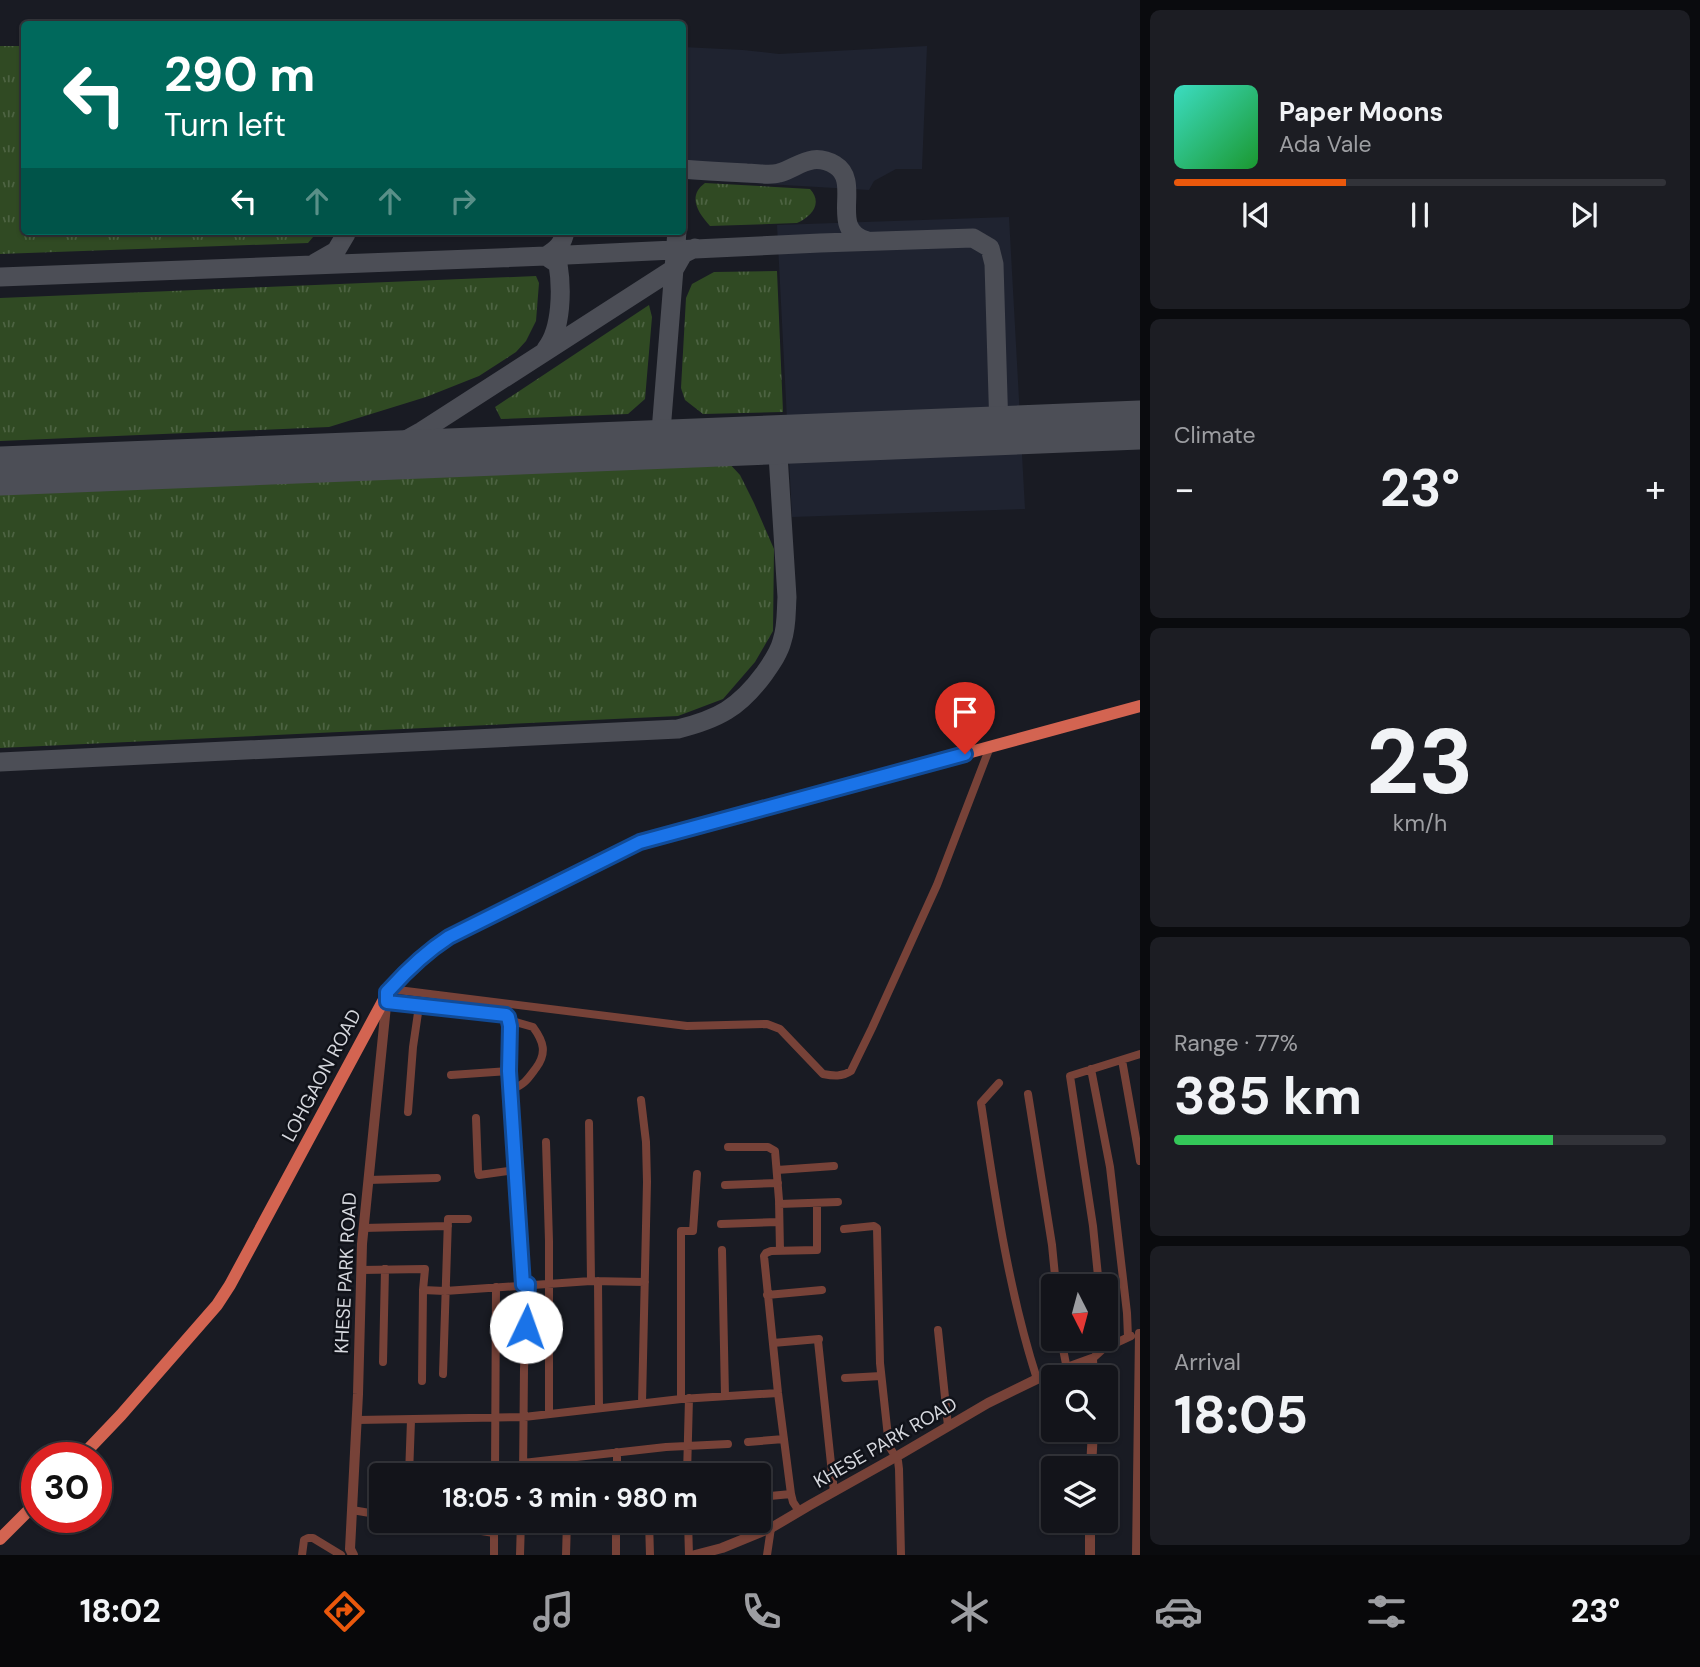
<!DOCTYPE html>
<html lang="en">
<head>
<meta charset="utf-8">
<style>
	body { margin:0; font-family:"DM Sans",sans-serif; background:#1c1d23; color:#f1f3f6; height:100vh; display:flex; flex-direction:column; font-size:26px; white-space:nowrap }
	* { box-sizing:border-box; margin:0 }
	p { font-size:23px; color:#9d9ea2 }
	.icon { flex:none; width:38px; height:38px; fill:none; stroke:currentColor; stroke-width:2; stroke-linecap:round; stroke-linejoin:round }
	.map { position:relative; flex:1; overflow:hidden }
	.details { display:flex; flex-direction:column; gap:10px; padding:10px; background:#0a0b0e; width:560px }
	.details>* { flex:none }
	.guide { position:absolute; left:21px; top:21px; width:665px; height:214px; border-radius:7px; box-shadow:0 2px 5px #0004,0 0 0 2px #323339; background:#00695c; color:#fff; overflow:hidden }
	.needle { width:46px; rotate:174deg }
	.tools { position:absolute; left:1041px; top:1274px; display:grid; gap:14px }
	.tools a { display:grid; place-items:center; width:77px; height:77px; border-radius:7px; background:#13141a; box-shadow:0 2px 5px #0004,0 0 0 2px #323339; font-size:35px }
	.speed { position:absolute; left:21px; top:1442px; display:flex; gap:14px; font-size:35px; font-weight:700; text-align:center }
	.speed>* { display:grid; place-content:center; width:91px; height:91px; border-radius:50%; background:#13141a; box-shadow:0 2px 5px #0004,0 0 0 2px #323339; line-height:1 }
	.speed .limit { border:10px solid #d22; background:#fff; color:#111 }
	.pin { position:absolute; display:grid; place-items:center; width:60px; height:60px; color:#fff; margin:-72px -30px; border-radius:50% 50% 50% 0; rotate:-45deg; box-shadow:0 0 7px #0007 }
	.pin .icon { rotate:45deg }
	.me { position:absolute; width:77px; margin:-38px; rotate:3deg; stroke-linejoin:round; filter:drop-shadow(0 0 5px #0008) }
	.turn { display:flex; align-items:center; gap:24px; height:147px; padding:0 28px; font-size:32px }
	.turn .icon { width:91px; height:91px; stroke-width:2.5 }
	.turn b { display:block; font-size:49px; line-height:60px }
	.lanes { display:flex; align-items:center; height:66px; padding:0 28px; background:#0003; justify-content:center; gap:35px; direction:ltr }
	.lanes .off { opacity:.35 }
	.big { font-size:52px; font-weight:700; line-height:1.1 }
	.details .widget { flex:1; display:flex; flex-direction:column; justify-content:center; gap:10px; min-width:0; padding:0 24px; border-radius:10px; background:#1c1d23 }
	.details .dial { align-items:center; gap:0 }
	.dial b { font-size:91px; line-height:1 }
	.song { display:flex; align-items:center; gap:21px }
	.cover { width:84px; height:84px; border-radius:10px; background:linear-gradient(135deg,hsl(170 70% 55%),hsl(130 70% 35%)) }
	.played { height:7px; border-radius:4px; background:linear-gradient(90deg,#ea580c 35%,#323339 35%) }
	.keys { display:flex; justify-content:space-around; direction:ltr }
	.heat { display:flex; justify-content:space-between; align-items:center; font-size:38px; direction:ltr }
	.charge { height:10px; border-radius:5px; background:linear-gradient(90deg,#34c759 77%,#323339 0) }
	.trip { position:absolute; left:369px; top:1463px; width:402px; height:70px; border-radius:7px; background:#13141a; box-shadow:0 2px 5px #0004,0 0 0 2px #323339; font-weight:700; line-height:70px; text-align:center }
	.menu { display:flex; height:112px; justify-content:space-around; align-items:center; background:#08080a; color:#9d9ea2 }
	.menu .icon { width:49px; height:49px }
	.menu .active { color:#ea580c }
	.menu b { font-size:32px; color:#f1f3f6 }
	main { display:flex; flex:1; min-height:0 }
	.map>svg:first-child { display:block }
</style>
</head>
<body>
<main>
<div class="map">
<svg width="1140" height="1555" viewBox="0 0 1140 1555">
	<defs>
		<pattern id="grass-tufts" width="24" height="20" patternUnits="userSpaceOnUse" patternTransform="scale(1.75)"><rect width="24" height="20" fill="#304a23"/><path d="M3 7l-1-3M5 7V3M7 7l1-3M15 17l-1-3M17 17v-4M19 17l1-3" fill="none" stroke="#4d6342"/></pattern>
	</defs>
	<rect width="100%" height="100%" fill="#191b23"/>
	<path fill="#1f2330" d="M927,46L922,169H896L874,181L869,190L683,179V47L743,50L779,54Z
		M1009,217L1025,509L792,517L777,225Z"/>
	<path fill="url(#grass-tufts)" d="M0,46H24V231H318L308,243L0,254Z
		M705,183L810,189C823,203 812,216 797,223L710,226C698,213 687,196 705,183Z
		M777,271L783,412L703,414L685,400L681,388L686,298L692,284L714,272Z
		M536,276L539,283L536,321L526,341L516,352L479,376L426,397L329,427L0,441V298Z
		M649,305L652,317L645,399L628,414L501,419L495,407Z
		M727,461L740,475L754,503L774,549L773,631L755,662L723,699L678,716L0,748V492Z"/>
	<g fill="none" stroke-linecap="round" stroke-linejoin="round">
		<path stroke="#4c4e56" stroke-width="19" d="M682,169C704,171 725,172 747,173C757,173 769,176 779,173C798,168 811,151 835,165C863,182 827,230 867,241
			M315,263L336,251L346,234
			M0,277L546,256L820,243L973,238L990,248L994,264L999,430
			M546,349C562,329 562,288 558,264L546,256C557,249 563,244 565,231
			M422,431C426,442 432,448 443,453
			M660,444L677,231
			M379,455L422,431L675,268L683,254L695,248
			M0,762L678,729C718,719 739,708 764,674C771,664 779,653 782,641C787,627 786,612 787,597L777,439"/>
		<path stroke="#4c4e56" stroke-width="49" d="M0,471L1140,425"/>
		<path stroke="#774238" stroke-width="8" d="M390,989L687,1026L767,1024L780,1029L823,1074C833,1076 842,1077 851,1071L872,1028L937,885L990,747
			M387,1002L506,1015L509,1020L533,1027C544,1042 547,1053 536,1068C527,1080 525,1084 511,1090
			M509,1020V1071L523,1285
			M1122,1060L1140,1161
			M1091,1069L1110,1167L1127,1313L1128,1337
			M451,1075L509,1071
			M999,1083L981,1103C995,1196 1008,1289 1037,1379
			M1028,1094L1052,1245L1056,1286
			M641,1100L646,1142L647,1182L642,1403
			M408,1112L413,1047L419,1006
			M476,1118L478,1171L479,1175L516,1170
			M589,1123L591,1281
			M546,1142L549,1241V1414
			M728,1147H768L775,1151L779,1200L780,1251
			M777,1170L834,1166
			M368,1180L437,1178
			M725,1185L778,1183
			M779,1204L838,1202
			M721,1224L778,1222
			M363,1228L448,1226
			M844,1229L874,1226L877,1228L880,1363L889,1446L898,1461L899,1469L901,1555
			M722,1250L725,1396
			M361,1270L425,1269L423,1290L422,1381
			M598,1281L599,1408
			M1099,1286L1093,1226L1070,1076L1140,1054
			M423,1290L445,1291L591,1281L645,1282
			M767,1295L822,1290
			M938,1330L948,1426
			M1061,1339L1067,1369
			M818,1341L834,1492
			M773,1343L819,1339
			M1092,1359L1103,1349L1131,1336
			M383,1362L385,1269
			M443,1374L448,1219H468
			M845,1378L881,1376
			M681,1399V1231H693L697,1174
			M357,1420L524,1417L681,1399L778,1393
			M1052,1431L1093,1432
			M748,1442L784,1439
			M523,1463L666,1447L728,1444
			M410,1469L495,1468
			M409,1475L411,1420
			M495,1475L496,1287
			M523,1475L524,1369L528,1285
			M568,1475V1458
			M617,1475V1452
			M687,1475L689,1398
			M1053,1477H1054
			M760,1497L791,1494
			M352,1510L382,1515
			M799,1511L793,1502L791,1494L778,1393L764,1256L766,1253L771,1251L817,1250V1203
			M419,1521L494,1533
			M649,1521L650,1555
			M688,1521L689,1555
			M1050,1522L1090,1523
			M302,1555L304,1540L308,1538H313L341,1555
			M494,1555V1521
			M520,1555L521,1521
			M566,1555L567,1521
			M616,1555V1521
			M767,1555L771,1528
			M1136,1555L1139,1333"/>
		<path stroke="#774238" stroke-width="10" d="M1091,1468L1093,1430
			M353,1555L350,1549L358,1394L362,1244L387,996
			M695,1555L722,1548L771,1528L810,1505L901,1454L988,1403L1037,1379L1092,1359L1093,1377
			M1090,1555V1521"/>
		<path stroke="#d36451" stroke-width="12" d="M80,1458L121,1415L217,1305L230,1285L388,992C404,970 425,952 449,937L640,842L1140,706
			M0,1539L37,1502"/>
	</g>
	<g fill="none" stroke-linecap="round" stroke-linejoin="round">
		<defs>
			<path id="route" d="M526,1327L528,1284L523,1285L509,1071L510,1026L508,1017L506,1015L387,1002V992L390,989C408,969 426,952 449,937L640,842L965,754"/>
		</defs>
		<use href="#route" stroke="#114b97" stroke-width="18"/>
		<use href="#route" stroke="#1a73e8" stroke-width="12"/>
	</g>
	<g text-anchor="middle" stroke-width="5" stroke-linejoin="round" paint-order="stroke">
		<g font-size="19" fill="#d6d8de" stroke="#101219">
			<text transform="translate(321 1075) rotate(-62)" y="7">LOHGAON ROAD</text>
			<text transform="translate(345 1273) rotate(-87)" y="7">KHESE PARK ROAD</text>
			<text transform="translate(885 1442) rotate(-30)" y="7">KHESE PARK ROAD</text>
		</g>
	</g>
</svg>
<div class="tools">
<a><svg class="needle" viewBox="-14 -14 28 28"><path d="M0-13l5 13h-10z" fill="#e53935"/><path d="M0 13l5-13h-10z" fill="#9d9ea2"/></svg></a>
<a><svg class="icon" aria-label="search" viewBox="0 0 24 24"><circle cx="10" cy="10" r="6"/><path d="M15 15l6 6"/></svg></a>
<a><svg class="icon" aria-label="layers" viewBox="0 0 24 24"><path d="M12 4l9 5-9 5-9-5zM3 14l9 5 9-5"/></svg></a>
</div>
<div class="speed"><div class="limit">30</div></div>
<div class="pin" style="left:965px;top:754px;background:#d93025"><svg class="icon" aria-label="arrive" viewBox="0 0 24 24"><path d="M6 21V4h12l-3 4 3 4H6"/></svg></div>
<svg class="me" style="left:526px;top:1327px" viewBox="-20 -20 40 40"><circle r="19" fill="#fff"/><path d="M0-13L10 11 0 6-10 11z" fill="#1a73e8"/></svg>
<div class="trip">18:05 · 3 min · 980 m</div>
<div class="guide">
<div class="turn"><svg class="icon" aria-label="left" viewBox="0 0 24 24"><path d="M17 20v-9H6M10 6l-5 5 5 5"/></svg><div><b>290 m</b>Turn left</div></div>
<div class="lanes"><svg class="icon" aria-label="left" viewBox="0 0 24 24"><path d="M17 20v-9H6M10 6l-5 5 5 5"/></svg><svg class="icon off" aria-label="ahead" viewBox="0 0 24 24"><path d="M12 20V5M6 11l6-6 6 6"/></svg><svg class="icon off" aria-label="ahead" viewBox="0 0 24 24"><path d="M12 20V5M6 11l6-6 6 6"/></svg><svg class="icon off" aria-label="right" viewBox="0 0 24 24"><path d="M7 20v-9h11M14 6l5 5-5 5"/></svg></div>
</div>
</div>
<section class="details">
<div class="widget">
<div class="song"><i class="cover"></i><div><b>Paper Moons</b><p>Ada Vale</p></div></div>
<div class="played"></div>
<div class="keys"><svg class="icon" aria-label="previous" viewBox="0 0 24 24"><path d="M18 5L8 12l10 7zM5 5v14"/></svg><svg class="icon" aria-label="pause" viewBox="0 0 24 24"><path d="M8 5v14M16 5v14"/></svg><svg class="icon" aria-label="next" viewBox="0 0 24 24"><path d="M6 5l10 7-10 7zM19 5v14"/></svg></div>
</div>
<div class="widget"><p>Climate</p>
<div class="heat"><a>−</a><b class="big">23°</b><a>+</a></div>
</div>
<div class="widget dial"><b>23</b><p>km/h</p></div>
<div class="widget"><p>Range · 77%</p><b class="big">385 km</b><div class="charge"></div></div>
<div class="widget"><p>Arrival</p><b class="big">18:05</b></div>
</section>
</main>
<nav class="menu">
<b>18:02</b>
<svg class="icon active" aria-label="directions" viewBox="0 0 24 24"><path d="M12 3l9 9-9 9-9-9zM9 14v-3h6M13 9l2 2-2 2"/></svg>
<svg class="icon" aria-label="music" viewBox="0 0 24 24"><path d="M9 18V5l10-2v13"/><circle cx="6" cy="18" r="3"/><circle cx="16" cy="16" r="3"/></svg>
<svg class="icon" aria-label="phone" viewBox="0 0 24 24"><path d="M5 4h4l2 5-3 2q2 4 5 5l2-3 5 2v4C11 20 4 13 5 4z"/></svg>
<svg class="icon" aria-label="climate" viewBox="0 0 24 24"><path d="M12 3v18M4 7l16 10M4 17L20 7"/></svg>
<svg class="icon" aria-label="car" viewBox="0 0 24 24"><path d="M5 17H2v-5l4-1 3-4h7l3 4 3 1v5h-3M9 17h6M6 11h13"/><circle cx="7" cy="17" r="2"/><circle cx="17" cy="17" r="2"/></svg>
<svg class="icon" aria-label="filters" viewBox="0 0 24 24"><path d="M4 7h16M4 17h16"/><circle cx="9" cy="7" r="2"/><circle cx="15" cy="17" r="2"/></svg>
<b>23°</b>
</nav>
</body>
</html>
